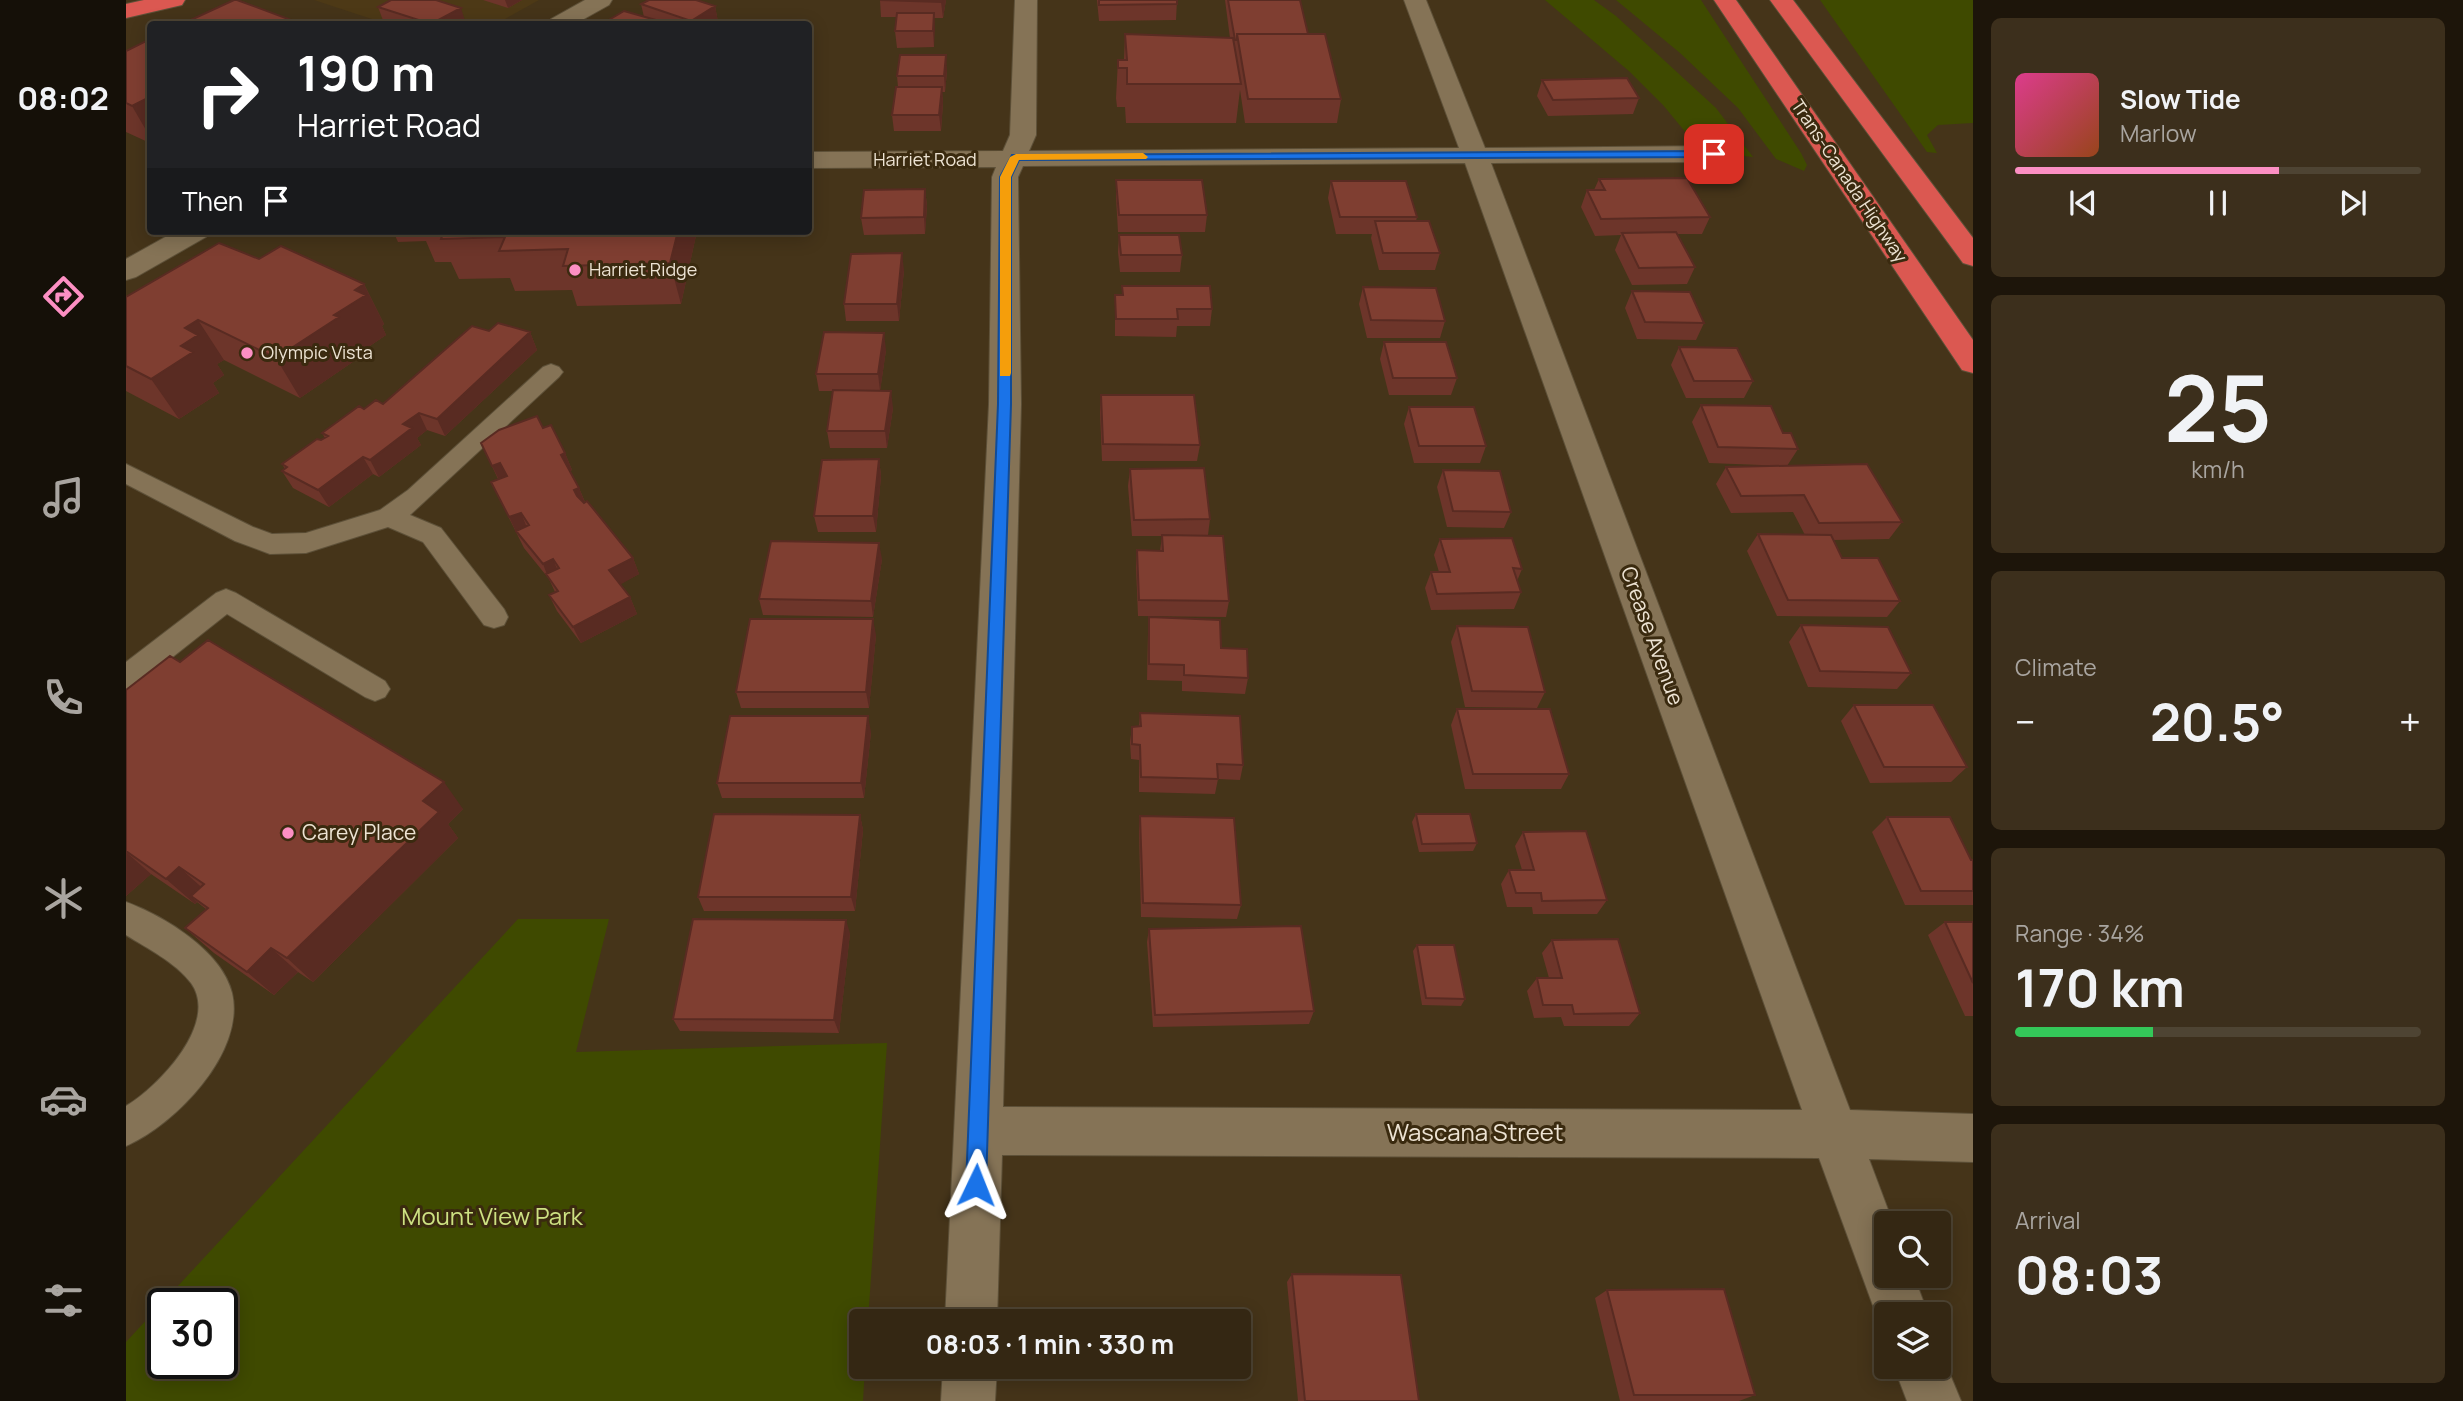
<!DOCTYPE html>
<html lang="en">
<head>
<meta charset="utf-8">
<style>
	body { margin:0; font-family:Manrope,sans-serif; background:#3c2f1c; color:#f1f3f6; height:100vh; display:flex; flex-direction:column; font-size:26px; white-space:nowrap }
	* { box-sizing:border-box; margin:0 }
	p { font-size:23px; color:#a9a5a0 }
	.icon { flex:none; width:38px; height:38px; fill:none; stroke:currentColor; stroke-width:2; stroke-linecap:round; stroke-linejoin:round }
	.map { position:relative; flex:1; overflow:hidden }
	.panel { display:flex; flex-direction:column; gap:18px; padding:18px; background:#1d150a; width:490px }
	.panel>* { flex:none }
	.guide { position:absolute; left:21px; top:21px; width:665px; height:214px; border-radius:7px; box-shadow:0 4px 18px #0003,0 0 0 2px #4e4433; background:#202124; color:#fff; overflow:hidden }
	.fabs { position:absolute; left:1748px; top:1211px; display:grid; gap:14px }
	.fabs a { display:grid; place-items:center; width:77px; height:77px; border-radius:7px; background:#342713; box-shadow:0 4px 18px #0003,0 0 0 2px #4e4433; font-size:35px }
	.speed { position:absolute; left:21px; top:1288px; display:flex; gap:14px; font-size:35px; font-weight:700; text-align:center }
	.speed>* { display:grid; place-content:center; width:91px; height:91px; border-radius:50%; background:#342713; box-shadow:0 4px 18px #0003,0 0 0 2px #4e4433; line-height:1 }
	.speed .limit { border:4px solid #111; border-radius:10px; background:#fff; color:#111 }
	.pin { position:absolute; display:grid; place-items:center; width:60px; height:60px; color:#fff; margin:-30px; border-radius:14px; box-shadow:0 4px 10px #0006 }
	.me { position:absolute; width:77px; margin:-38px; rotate:2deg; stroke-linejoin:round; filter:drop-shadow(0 0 5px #0008) }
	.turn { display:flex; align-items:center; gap:24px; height:147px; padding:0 35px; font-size:32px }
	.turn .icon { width:91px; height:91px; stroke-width:2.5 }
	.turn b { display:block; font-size:49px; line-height:60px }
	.then { display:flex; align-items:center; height:66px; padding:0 35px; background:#0003; gap:14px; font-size:26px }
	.big { font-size:52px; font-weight:700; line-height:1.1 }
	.panel .widget { flex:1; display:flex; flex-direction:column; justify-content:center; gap:10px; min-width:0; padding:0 24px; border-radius:10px; background:#3c2f1c }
	.panel .dial { align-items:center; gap:0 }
	.dial b { font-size:91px; line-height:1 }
	.song { display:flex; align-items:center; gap:21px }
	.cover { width:84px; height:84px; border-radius:10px; background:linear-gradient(135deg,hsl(330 70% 55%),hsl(20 70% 35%)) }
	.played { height:7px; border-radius:4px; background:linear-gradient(90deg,#fc8fc3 65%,#4e4433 65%) }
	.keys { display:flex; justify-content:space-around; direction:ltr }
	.heat { display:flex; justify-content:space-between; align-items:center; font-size:38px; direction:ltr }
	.charge { height:10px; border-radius:5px; background:linear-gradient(90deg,#34c759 34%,#4e4433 0) }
	.trip { position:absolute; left:723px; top:1309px; width:402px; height:70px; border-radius:7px; background:#342713; box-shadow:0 4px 18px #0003,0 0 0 2px #4e4433; font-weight:700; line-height:70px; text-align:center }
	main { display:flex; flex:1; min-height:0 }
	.tab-bar { display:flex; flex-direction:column; width:126px; justify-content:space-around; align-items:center; background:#151008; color:#a9a5a0 }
	.tab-bar .icon { width:49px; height:49px }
	.tab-bar .on { color:#fc8fc3 }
	.tab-bar b { font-size:32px; color:#f1f3f6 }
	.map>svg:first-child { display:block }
</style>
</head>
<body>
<main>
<nav class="tab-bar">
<b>08:02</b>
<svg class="icon on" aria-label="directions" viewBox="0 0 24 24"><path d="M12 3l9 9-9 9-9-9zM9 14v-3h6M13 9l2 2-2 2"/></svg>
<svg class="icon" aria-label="music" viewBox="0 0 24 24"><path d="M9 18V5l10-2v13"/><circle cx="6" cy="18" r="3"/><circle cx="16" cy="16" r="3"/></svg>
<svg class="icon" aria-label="phone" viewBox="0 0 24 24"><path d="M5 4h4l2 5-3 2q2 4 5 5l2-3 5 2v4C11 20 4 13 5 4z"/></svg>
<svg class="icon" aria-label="climate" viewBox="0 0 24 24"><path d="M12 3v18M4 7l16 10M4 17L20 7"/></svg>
<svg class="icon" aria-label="car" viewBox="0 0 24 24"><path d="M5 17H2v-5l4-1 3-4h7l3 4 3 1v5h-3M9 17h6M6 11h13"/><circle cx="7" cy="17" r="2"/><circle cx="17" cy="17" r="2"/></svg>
<svg class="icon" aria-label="filters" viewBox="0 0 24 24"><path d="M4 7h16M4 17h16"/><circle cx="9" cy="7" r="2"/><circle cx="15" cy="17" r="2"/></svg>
</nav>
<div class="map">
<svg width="1847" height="1401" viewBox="0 0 1847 1401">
	<rect width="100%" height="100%" fill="#453419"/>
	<path fill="#4d3916" d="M188,0H413L370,24H261Z"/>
	<path fill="#3f4a00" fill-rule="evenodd" d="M1419,0H1468L1490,16L1590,108L1627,157L1575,151L1537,105L1504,72Z
		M1490,0H1575L1675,153L1681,165L1678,171L1650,159L1612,108L1554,53Z
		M1694,0H1847V123L1812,125L1801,135L1811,153L1801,152Z
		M392,919H483L450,1052L761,1043L742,1321H735V1367H739L737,1401H0V1342ZM37,1304H96V1363H37Z"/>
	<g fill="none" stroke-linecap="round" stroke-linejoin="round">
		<defs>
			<path id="lane" d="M425,364L433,367L437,372L433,377L284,515L315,528L378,609L382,617L378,625L368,628L358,625L297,542L262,527L180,553L144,554L109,541L0,484V464L127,527L146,534L180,533L254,510L282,490L417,367Z
				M100,589L110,593L259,681L264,689L259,697L249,701L239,697L101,614L10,686L0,690V662L90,593Z
				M0,902C38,916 96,951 106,993C120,1052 49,1125 0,1146V1106C32,1087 94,1023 65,983C49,962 22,949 0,935Z"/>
			<path id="street" d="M889,0H911L910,135L903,151L1333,148L1278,0H1300L1359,148L1588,146L1597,148L1601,154L1597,160L1588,162L1365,163L1724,1110L1847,1114V1162L1743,1159L1767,1223H1760V1276H1788L1802,1314H1760V1334L1757,1333L1693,1158L876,1155L871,1321H819L863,404L866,177L870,167L682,168V152L877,151L884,135ZM1339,163L1676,1110L877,1107L895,404L892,177L897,166Z
				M1813,1348L1835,1401H1781L1768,1367H1813Z
				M817,1367H871L869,1401H815Z"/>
			<path id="secondary" d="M459,0H486L483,5L449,24H421L425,19Z
				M50,231H84L80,237L10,277L0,280V259Z"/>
			<path id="highway" d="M18,0H59L56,5L0,18V4Z
				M1588,0H1610L1847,340V373L1836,370Z
				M1644,0H1667L1847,238V266L1837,263Z"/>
		</defs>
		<use href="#lane" stroke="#5d5038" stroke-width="2"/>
		<use href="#street" stroke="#5d5038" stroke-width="2"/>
		<use href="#secondary" stroke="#5d5038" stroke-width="2"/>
		<use href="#highway" stroke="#5d5038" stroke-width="2"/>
		<use href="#lane" fill="#857356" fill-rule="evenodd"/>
		<use href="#street" fill="#857356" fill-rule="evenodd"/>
		<use href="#secondary" fill="#857356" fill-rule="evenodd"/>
		<use href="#highway" fill="#db5851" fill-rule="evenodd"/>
	</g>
	<path fill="#6d352a" d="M357,0H396L382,8Z
		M754,0H820L817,18H808V47L771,48L769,31L771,17H755Z
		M971,0H1051L1050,20L973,21Z
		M1099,0H1174L1182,34L1215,99L1211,123H1119L1114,90L1110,123H1000L999,107H991L990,98L992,60H998L999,34L1104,38Z
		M515,4L589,6L592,22L589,24H476L518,17Z
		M252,7L340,24H264L258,23Z
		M24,39V143L0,132V51Z
		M821,71L819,92H816L817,103L815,131H768L766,115L772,87L771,76Z
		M1416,80L1513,98L1507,114L1422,116L1411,96Z
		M1473,179L1584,217L1576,234H1551L1569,267L1561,284L1506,285L1489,250L1495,235L1469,236L1455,207L1461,190H1468Z
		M990,180L1081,215L1079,232H992L990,197Z
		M1205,181L1291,217L1290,221L1314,253L1309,270H1253L1245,238L1246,234H1210L1202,198Z
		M799,189L801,206L799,234L738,235L735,218Z
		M267,231H571L555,304L451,306L446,290L389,291L384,278L333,279L325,262H309L300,241L272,242Z
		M993,235L1056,255L1054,272H994L992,252Z
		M133,259L238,284L258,324L256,326L260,335L232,354L234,357L174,398L98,360L91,364L98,375L87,383L93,393L53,419L0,391V297Z
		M778,270L773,321H720L718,304Z
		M996,286L1086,309L1084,326H1051L1050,337L989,336V295H996Z
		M1237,287L1319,321L1314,338H1241L1233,304Z
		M1506,291L1578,323L1570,340L1511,339L1499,308Z
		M363,331L404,332L411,350L319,436L301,430L291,438L295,445L253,477L247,474L203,507L167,488L156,471L159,469L156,464L199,438L196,433L238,409L257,404Z
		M1258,342L1331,378L1325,395H1263L1254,359Z
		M1553,347L1627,381L1618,398H1560L1545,365Z
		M760,350L754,391L767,408L761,448H704L701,431L707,391H693L690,374Z
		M975,395L1074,445L1071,461H976L974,412Z
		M1575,405L1657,433L1672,449L1661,466L1776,522L1763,539L1707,540L1716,558L1774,601L1761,617L1651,616L1621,551L1632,534L1679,535L1667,512L1605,513L1590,484L1600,467L1660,466L1583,463L1566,422Z
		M1283,407L1360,446L1354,463H1288L1278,424Z
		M417,428L439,453L446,470L444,471L453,488L459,502L507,558L513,574L494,584L504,597L511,614L455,643L431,611L423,595L429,592L423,579L398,548L365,482L372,479L355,443Z
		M753,459L755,476L750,532H692L688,516Z
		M1004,469L1084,519L1082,535L1103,601L1100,617L1012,616L1010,567L1011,550L1034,551L1036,536H1006L1002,486Z
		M1317,470L1385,512L1378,528L1321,527L1311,487Z
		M1314,539L1396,569L1391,581L1395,592L1388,609L1305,610L1299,588L1305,572H1313L1308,555Z
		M756,559L747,617L637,615L633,599Z
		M1023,617L1095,648L1122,678L1119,694L1056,691V681L1021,680L1022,633Z
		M1675,625L1785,673L1771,689L1682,687L1663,642Z
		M1331,626L1419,692L1411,708L1339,707L1325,642Z
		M750,635L743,708H615L610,692Z
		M54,662L337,809L322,824L332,838L187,982L172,972L148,995L88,953L59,928L80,909L71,902L69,904L25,874L0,896V690Z
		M1728,705L1841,767L1825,782L1744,783L1715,721Z
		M1331,709L1443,774L1435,789H1339L1325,725Z
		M1014,713L1117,765L1114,780L1092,779L1089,794L1013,792V760L1005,759L1004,742L1006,727L1013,726Z
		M745,732L738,798H596L591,783Z
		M1290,814L1351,843L1347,851L1293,852L1286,822Z
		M734,815L737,830L729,911H578L572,897Z
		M1014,816L1115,905L1111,919L1015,917L1013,831Z
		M1761,817L1845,860H1847V905H1779L1746,832Z
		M1397,832L1481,900L1471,914H1407L1406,907H1381L1375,884L1383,870H1396L1389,846Z
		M1819,922H1847V1016H1839L1802,935Z
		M1023,929L1188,1011L1183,1024L1027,1027L1021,942Z
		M724,933L713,1033L554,1031L547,1019Z
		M1426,940L1514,1013L1503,1026H1438L1435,1017L1408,1018L1401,991L1411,978H1423L1416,953Z
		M1291,945L1339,999L1335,1006L1296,1005L1287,951Z
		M1166,1274L1293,1401H1172L1161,1282Z
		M1481,1290L1629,1395L1613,1401H1494L1469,1298Z"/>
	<path fill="#592b22" d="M379,0H396L382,8Z
		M816,0H820L817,18L815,2Z
		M589,6L592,22L589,24H566L565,21Z
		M335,8L340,24H305Z
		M808,13L809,29L808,47L807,31Z
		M820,55L821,71L819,92L818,76Z
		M816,87L817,103L815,131L813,115Z
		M24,97V137L6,106Z
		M799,189L801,206L799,234L798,217Z
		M552,231H571L555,304L544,263Z
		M776,253L778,270L773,321L771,304Z
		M238,284L258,324L256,326L260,335L232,354L234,357L174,398L150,358L208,315L229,290Z
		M72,320L98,360L91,364L98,375L87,383L93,393L53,419L25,379L55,346L59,328Z
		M404,332L411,350L319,436L311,419Z
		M758,333L760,350L754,391L752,374Z
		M765,391L767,408L761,448L759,431Z
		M293,413L301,430L291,438L295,445L253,477L244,460L277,424Z
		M439,453L446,470L442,471L435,455Z
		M237,457L247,474L203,507L192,490Z
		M753,459L755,476L750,532L747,516Z
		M374,463L382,480L374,482L366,466Z
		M453,488L460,505L455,507L448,490Z
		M395,513L402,530L390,531L391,534L383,517Z
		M753,543L756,559L747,617L745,601Z
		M507,558L513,574L490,587L483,570Z
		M427,559L434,576L422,577L417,564Z
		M504,597L511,614L455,643L447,627Z
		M747,619L750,635L743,708L740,692Z
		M742,716L745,732L738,798L735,783Z
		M318,782L337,809L322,824L332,838L187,982L161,958L297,801Z
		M734,815L737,830L729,911L725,897Z
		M0,852L25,874L0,896Z
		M53,867L82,893L65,896L71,902L69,904L40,879Z
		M720,920L724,933L713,1033L708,1020Z
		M145,948L172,972L148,995L121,972Z"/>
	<path fill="#7f3e31" stroke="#592b22" stroke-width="2" d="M108,0H111L173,23L170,24H56Z
		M265,0H310L335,8L305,24L252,7Z
		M523,0H570L589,6L565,21L515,4Z
		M754,0H816L815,2Z
		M973,0H1051V4L973,5Z
		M1102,0H1174L1182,34H1111V40H1109Z
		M498,11L544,24H476Z
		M771,13H808L807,31H769Z
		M999,34L1107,38L1115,84H1001V68H992V60H1001Z
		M1111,34H1199L1215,99H1122Z
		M24,39V97L6,106L0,103V51Z
		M774,55H820L818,76H771Z
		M1501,78L1513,98L1427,100L1416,80Z
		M770,87H816L813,115H766Z
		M1561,178L1584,217L1475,219L1461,190H1479L1473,179Z
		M990,180H1076L1081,215H993Z
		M1205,181H1280L1291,217H1214Z
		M799,189L798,217L735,218L738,190Z
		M1249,221H1303L1314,253H1257Z
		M318,231H552L544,263L437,266L442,249L373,251L379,237L315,239Z
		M1550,232L1569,267L1513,268L1496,233Z
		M993,235H1053L1056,255H995Z
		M93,243L133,259L155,246L238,284L229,290L240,295L208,315L213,317L150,358L72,320L59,328L72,335L55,346L67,352L25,379L0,366V297Z
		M776,253L771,304H718L725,254Z
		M996,286H1084L1086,309H1051L1052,319H990L989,295H997Z
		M1237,287L1310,288L1319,321L1245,320Z
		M1506,291L1564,292L1578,323L1519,322Z
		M372,323L404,332L311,419L293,413L277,424L286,428L244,460L237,457L192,490L156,471L161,467L156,464L191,439L195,440L202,436L196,433L233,406L238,409L250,400L257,404L346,326L363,331Z
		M698,332L758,333L752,374H690Z
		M1258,342H1320L1331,378H1267Z
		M1553,347L1611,348L1627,381H1568Z
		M707,390L765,391L759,431H701Z
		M975,395H1068L1074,445L977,444Z
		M1575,405L1645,406L1657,433H1665L1672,449L1592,447Z
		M1283,407H1348L1360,446H1293Z
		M411,416L417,428L425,425L439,453L435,455L453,488L448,490L451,496L458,503L461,501L507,558L483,570L504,597L447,627L423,595L432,591L420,574L433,568L427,559L417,564L390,531L403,525L395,513L383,517L365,482L381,476L374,463L366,466L355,443L373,430Z
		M753,459L747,516H688L696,460Z
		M1741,464L1776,522L1693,523L1678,495L1615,496L1600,467Z
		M1078,468L1084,519L1008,520L1004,469Z
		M1317,470L1374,471L1385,512L1327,511Z
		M1632,534L1705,535L1716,558H1752L1774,601L1662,600Z
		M1036,535L1097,536L1103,601L1013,600L1011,550L1037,551Z
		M1386,538L1396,569L1387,568L1395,592L1311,594L1305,572H1324L1314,539Z
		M645,541L753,543L745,601L633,599Z
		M1023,617L1094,620L1095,648L1121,649L1122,678L1058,675V665L1023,664Z
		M624,619H747L740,692H610Z
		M1675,625L1762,627L1785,673L1694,671Z
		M1331,626L1402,627L1419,692L1346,691Z
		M82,640L318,782L297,801L313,812L161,958L145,948L121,972L59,928L82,908L65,896L78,884L53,867L40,879L0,851V690L44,656L54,662Z
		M1728,705H1807L1841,767H1758Z
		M1331,709H1424L1443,774H1347Z
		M1014,713L1114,716L1117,765L1091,764L1092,779L1015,777L1014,745L1006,744V727L1015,726Z
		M604,716H742L735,783H591Z
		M588,814L734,815L725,897H572Z
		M1290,814H1344L1351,843L1296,844Z
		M1014,816L1108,818L1115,905L1017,903Z
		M1761,817H1824L1845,860H1847V891H1795Z
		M1460,831L1481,900L1416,901L1415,893H1390L1383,870H1408L1397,832Z
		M567,919L720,920L708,1020L547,1019Z
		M1819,922H1847V983Z
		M1175,926L1188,1011L1029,1015L1023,929Z
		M1492,939L1514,1013L1448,1014L1446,1005H1417L1411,978H1436L1426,940Z
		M1291,945H1328L1339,999L1300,998Z
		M1166,1274L1275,1275L1293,1401H1179Z
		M1598,1289L1629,1395H1508L1481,1290Z"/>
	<path fill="#1a73e8" stroke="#114b97" stroke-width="2" d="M1588,151L1593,154L1591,157L893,160L885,177V404L860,1185L857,1192L850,1195L843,1192L840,1185L872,404L874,177L886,155Z"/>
	<path fill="#f59e0b" d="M1017,153L1022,157L1020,159L893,160L885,177V373L884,376H874V177L884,157L890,154Z"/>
	<g fill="#fc8fc3" stroke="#3a2a0f" stroke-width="2.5">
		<circle cx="449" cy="270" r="7"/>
		<circle cx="121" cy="353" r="7"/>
		<circle cx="162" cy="833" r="7"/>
	</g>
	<g text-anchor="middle" stroke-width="6" stroke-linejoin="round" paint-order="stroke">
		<g font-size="18" fill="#ede3d3" stroke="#3a2a0f">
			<text x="799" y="166">Harriet Road</text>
			<text transform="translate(1723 181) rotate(56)" y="6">Trans-Canada Highway</text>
		</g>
		<g font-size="18" fill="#ede3d3" stroke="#3a2a0f" text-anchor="start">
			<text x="463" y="276">Harriet Ridge</text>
			<text x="135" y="359">Olympic Vista</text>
		</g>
		<g font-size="21" fill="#ede3d3" stroke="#3a2a0f">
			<text transform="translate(1526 636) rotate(70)" y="7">Crease Avenue</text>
		</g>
		<g font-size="21" fill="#ede3d3" stroke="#3a2a0f" text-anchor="start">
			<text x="176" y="840">Carey Place</text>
		</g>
		<g font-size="24" fill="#ede3d3" stroke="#3a2a0f">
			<text x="1349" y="1141">Wascana Street</text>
		</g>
		<g font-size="24" fill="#cde182" stroke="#3a2a0f">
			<text x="366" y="1225">Mount View Park</text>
		</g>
	</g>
</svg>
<div class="fabs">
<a><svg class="icon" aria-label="search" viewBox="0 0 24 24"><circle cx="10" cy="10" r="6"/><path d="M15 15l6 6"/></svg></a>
<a><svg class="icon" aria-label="layers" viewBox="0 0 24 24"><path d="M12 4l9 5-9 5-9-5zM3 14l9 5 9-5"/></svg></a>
</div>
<div class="speed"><div class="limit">30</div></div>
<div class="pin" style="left:1588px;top:154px;background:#d93025"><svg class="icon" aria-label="arrive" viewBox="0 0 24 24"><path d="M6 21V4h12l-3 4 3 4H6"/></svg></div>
<svg class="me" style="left:850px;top:1185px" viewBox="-20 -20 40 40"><path d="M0-17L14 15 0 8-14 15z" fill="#1a73e8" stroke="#fff" stroke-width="4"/></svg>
<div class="trip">08:03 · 1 min · 330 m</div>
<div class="guide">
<div class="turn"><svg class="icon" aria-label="right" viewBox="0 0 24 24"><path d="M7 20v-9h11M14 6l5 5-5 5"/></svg><div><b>190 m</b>Harriet Road</div></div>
<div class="then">Then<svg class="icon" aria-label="arrive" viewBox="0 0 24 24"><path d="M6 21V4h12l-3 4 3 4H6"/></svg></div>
</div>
</div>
<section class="panel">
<div class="widget">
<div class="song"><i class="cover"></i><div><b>Slow Tide</b><p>Marlow</p></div></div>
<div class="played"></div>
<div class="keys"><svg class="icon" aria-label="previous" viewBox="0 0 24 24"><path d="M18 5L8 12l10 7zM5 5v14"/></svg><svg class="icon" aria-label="pause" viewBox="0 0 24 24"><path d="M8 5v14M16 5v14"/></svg><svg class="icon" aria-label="next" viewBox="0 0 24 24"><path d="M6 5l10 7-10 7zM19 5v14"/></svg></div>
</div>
<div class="widget dial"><b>25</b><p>km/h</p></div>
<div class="widget"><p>Climate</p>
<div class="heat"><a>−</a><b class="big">20.5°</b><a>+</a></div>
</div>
<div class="widget"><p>Range · 34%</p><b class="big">170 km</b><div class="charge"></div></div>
<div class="widget"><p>Arrival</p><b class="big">08:03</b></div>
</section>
</main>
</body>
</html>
